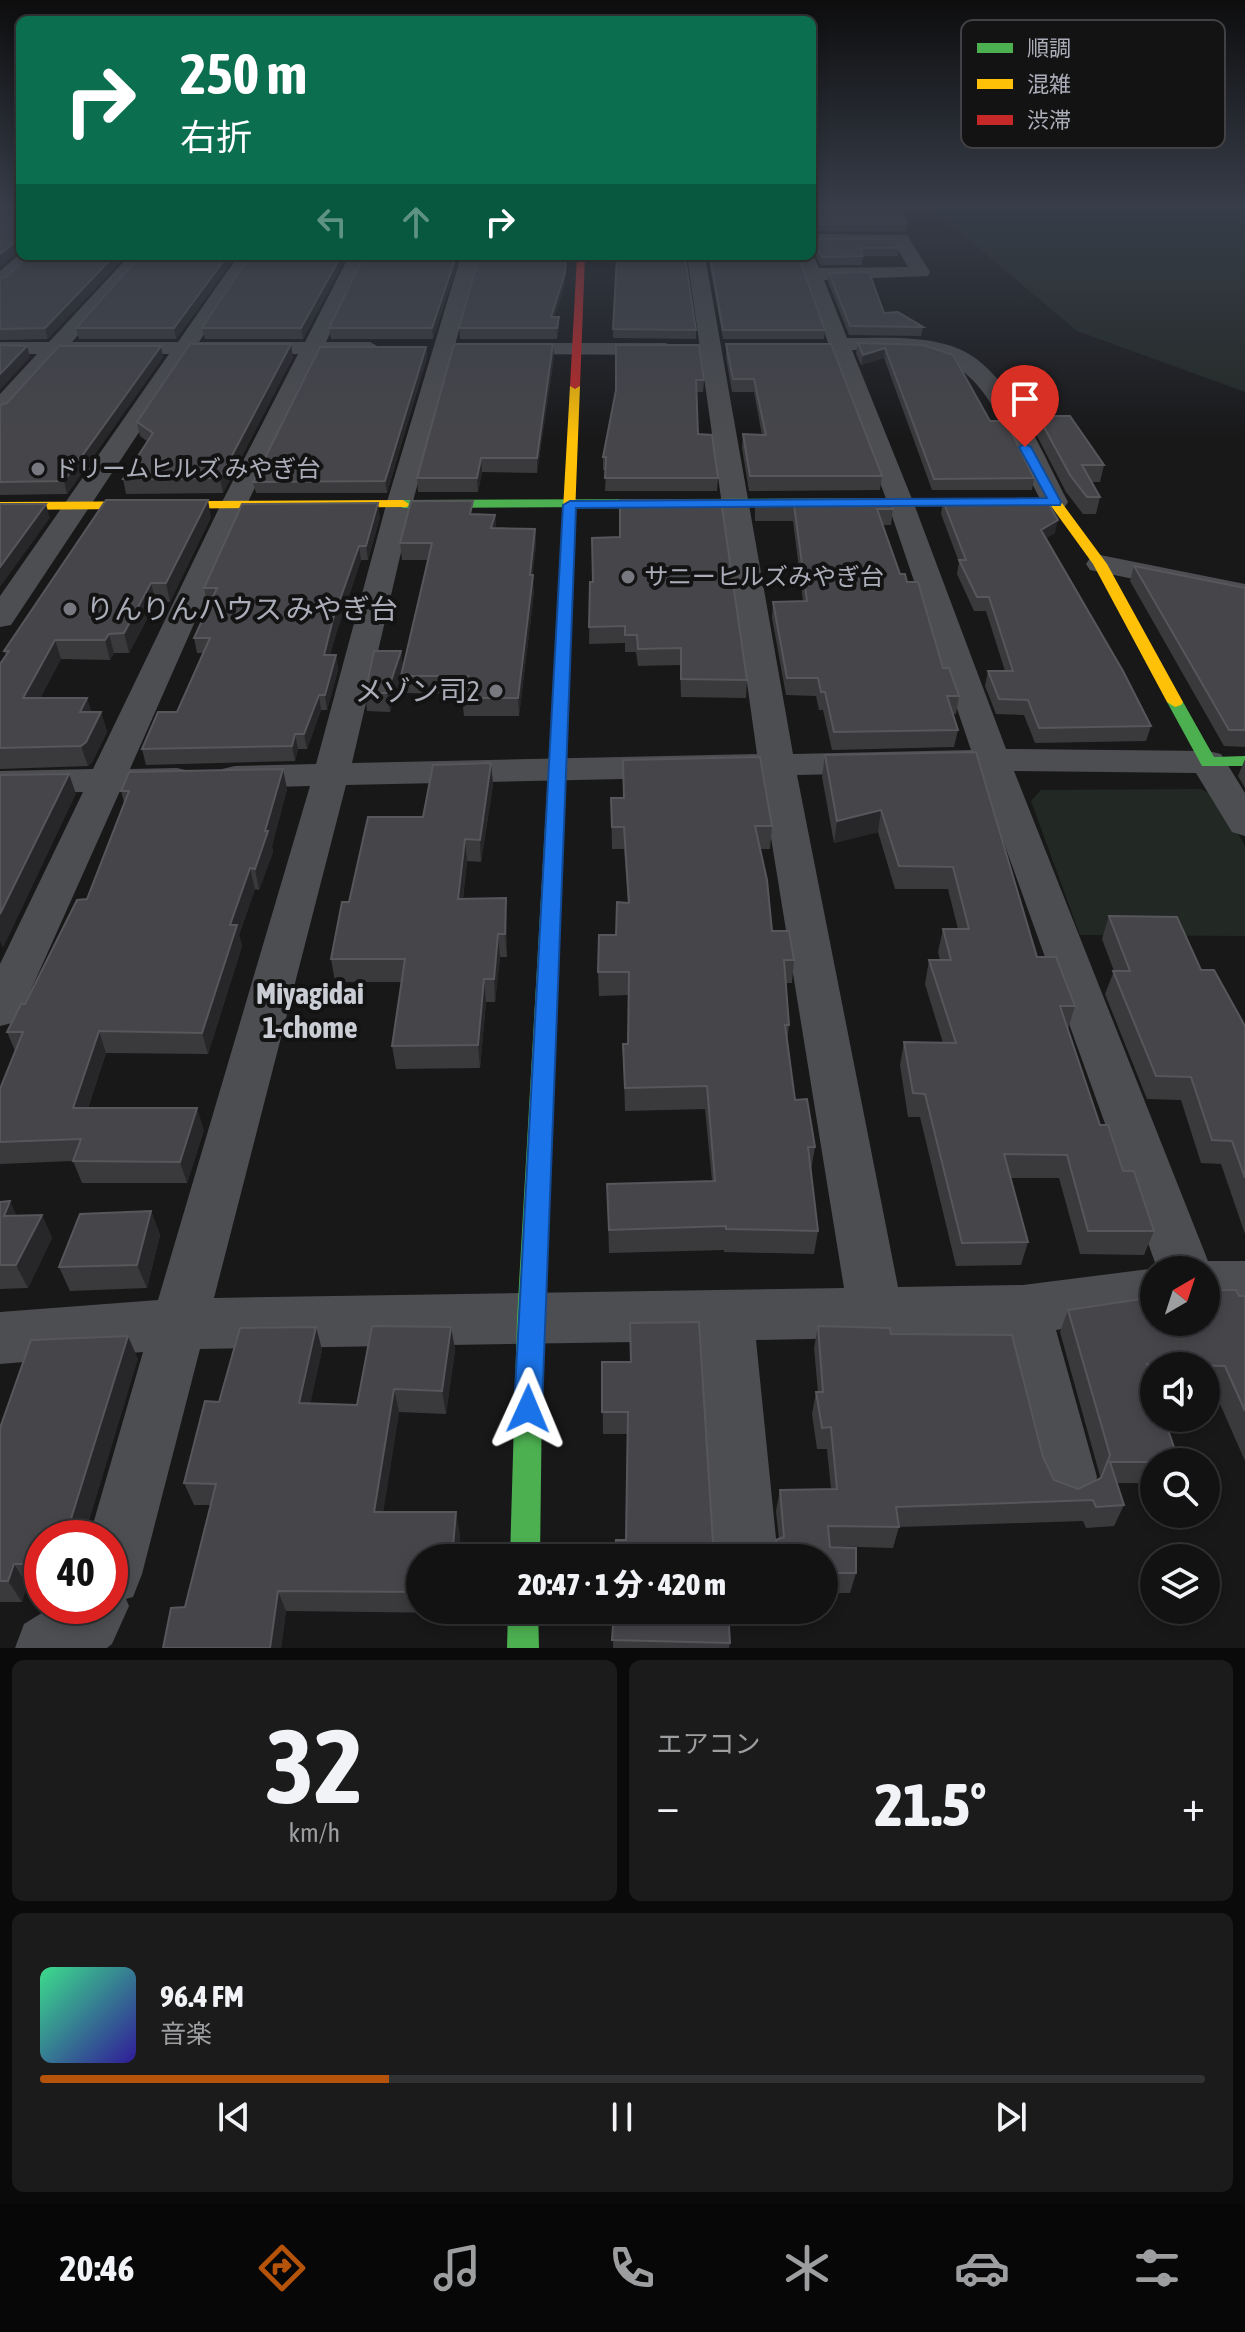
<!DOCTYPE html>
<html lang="ja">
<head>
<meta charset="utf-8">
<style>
	body { margin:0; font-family:"Asap Condensed","Noto Sans JP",sans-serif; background:#1b1b1c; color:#f1f3f6; height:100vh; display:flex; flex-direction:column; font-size:30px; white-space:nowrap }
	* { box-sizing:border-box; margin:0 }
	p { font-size:26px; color:#9c9ea0 }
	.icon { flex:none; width:44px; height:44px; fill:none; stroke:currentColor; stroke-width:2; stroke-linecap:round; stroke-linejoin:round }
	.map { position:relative; height:1648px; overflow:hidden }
	.details { display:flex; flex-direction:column; gap:12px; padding:12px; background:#0a0a0a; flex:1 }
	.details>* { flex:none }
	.banner { position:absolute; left:16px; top:16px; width:800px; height:244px; border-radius:12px; box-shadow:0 4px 12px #0003,0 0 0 2px #313233; background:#0b6e4f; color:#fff; overflow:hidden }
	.needle { width:52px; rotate:39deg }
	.buttons { position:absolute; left:1140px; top:1256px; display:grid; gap:16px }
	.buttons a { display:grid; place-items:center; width:80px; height:80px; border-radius:50%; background:#121213; box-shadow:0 4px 12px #0003,0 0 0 2px #313233; font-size:40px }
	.speed { position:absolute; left:24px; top:1520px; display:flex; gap:16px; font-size:40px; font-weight:700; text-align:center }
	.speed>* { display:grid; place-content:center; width:104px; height:104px; border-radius:50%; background:#121213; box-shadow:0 4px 12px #0003,0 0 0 2px #313233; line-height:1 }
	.speed .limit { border:12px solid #d22; background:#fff; color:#111 }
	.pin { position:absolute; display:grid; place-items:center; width:68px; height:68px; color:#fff; margin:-82px -34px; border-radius:50% 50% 50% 0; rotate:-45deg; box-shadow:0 0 8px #0007 }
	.pin .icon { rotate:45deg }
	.me { position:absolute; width:88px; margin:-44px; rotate:1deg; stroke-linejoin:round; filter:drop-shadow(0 0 6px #0008) }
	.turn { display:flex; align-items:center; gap:28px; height:168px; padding:0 32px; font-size:36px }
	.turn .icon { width:104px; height:104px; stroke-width:2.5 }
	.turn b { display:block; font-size:56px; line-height:68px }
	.lanes { display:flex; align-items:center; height:76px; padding:0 32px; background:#0003; justify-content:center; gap:40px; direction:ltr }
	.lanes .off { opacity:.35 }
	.big { font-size:60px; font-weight:800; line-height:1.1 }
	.details .card { flex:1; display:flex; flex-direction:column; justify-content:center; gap:12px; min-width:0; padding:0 28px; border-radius:12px; background:#1b1b1c }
	.details .dial { align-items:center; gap:0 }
	.dial b { font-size:104px; line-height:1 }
	.song { display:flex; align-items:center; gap:24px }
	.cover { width:96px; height:96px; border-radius:12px; background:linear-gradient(135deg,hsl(150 70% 55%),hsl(250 70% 35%)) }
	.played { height:8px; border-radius:4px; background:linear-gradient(90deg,#b45309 30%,#313233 30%) }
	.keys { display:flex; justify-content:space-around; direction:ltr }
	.heat { display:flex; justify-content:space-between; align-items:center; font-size:44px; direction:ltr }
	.details .tiles { flex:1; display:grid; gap:12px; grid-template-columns:1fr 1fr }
	.card:last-child { grid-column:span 2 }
	.trip { position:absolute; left:406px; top:1544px; width:432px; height:80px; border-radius:40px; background:#121213; box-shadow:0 4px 12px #0003,0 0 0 2px #313233; font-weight:800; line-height:80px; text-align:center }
	.dock { display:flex; height:128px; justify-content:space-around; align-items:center; background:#070708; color:#9c9ea0 }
	.dock .icon { width:56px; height:56px }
	.dock .on { color:#b45309 }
	.dock b { font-size:36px; color:#f1f3f6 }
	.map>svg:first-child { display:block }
</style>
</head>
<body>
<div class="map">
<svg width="1245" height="1648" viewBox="0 0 1245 1648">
	<rect width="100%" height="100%" fill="#181819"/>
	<path fill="#222924" d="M932,209H1245V392L1077,331Z
		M1201,789L1219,799L1245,846V936L1080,935L1031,801L1041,790Z"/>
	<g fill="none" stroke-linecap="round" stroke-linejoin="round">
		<path fill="#4d4e51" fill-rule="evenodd" d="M812,234L907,235L930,272L928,276L824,280L847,338C885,338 936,334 969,354C1014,381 1044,457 1068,502L1064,508H1046C1034,491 1027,471 1018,453C972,360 955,351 852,350L914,504L1006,749L1208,751L1221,754L1245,793V836L1232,832L1196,773L1014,771L1208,1261H1245V1309H1206V1270H1154V1315L1056,1330L1097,1477L1088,1498L1067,1507L1046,1498L1037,1477L1002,1335L756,1340L778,1558H714L700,1341L200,1349L142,1574L133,1597L126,1599L129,1606L112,1644L107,1648H15L24,1624L53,1606H110V1538H89L143,1352L0,1364V1312L158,1300L310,786L235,788L222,785L217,777L222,769L235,766L316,764L386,505L461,256H479L412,505L352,763L757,754L687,256H705L793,754L971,750L888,504L796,256H812V253L819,268L908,267L895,244H812ZM978,771L1157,1268L1023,1285L898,1287L797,775ZM761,776L844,1288L214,1298L346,785Z
			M20,254V256H37L7,285L0,287V271Z
			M129,256H148L72,342H178L238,256H256L199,342H305L349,256H367L326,342H370L381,348L370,354H320L246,506L130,769L177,768L190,771L195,779L190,787L177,790L120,791L22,1010L16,1022L0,1026V964L83,792L0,793V771L93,769L220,506L298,354H191L11,625L0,627V596L169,354H61L8,413L0,415V394L37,354H0V342H49Z
			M503,343H666L677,349L666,355L495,354L492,349L495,344Z
			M1100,555L1245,584V602L1090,570L1086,564L1090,558Z"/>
		<path fill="#4caf50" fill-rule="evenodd" d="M961,498L967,502L965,505L403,508L397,504L403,500Z
			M1175,697L1183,702L1214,757L1245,756V766H1202L1167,702Z
			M559,716L567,721L543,1319L540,1558H510L517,1319L551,721Z
			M508,1610H538L539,1648H507Z"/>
		<path fill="#ffc107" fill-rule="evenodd" d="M575,383L580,386L567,721L559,726L551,721L570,386Z
			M957,499H1059L1107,564L1183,702L1181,705L1175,707L1167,702L1093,564L1051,506H961L955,502Z
			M403,500L409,504L407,507L0,510V502Z"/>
		<path fill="#c62828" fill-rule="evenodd" d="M577,256H585L580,386L575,389L570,386Z"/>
	</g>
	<path fill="#3a3a3c" d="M20,209V252H18L0,267V213Z
		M812,209L907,224L906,232L812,231Z
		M812,239L899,248L898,256H863L862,265H821L812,250Z
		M28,256L48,339L0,340V278L6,277Z
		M140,256H236L176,339H79L76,328Z
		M347,256L303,339H205L202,328Z
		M364,256H460L433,339H331L329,328Z
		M708,256H798L825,330L824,339H723Z
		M829,273L884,313L923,327L921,336L849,335L828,282Z
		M565,284L554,317H559V328L557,339H460L459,328Z
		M613,329L696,330V339L613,338Z
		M858,343L923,345L990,421L1034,478L1032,490H932L884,358L861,365L856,353Z
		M553,344L554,357L537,473L482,472L478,492H418L417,478Z
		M726,344L882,476L880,490L749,491L742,448L743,434L762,435L754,392H732L726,357Z
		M616,345L704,380L703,392H697L698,434L718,478L717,491H605L606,470H603V457L616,390Z
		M426,347L427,357L387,493H256L253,482Z
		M163,357L67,494L0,495V405Z
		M293,357L223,493L126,494L123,479L148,442L140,436L137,422Z
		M1038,416L1104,465L1100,482H1092L1100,497L1096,514H1083L1066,492L1035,432Z
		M755,500L893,509L891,525H882L900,574L907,582L943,668L959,696L956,714H953L958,730L954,747L832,750L823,710H819L816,696L786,695L772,618L773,602L803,601L793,521H755Z
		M943,501L1055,533L1046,538L1151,726L1146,741L1035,743L1024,715L996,714L985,686L988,671H1005L986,611H974L957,574L959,562L941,514Z
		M474,514L495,515L496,528L535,529L536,545L532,575L534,592L519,716H464L462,698L463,694L404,693L401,676L428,560H402L400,543Z
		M211,517L170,602H156L129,653H114L110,660L61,659L40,698H87L91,712H101L107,732L92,762L88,766L0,769V664L6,655L4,651Z
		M380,517L368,560H361L336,634L330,655H336L338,670L327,710H321L307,749H298L295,761L146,765L142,749L177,712L204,653H197L194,638L210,602H207L204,588Z
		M1134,566L1245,588V747L1224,746L1130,581Z
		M590,582L747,680L746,698L681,697L680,665L638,666L636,652H625V643L589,644Z
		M401,651L403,669L390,712L367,711L365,693Z
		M976,752L1037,957L1075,1006L1068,1029L1100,1125L1154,1231L1144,1255L1080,1254L1059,1178H1010L1028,1242L1021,1265L956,1266L920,1117H908L900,1065L904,1042L943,1043L925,984L929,960H940L938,952L943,929H958L948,889H895L878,832L834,843L822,777L825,755Z
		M1245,759V788L1238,776Z
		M491,763L493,785L481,862L467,861L463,899L507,920V957H500L495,1002H486L480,1068L396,1069L392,1046L402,982H335L331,959L349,902L423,817Z
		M287,789L272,846L273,852L259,890L255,889L239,935L242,946L208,1054L106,1053L88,1108L204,1130L187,1183H82L73,1161L0,1164V1089L15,1051L7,1032L25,1004L87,899L124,802L121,791Z
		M611,798L772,826L770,849H760L772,931L794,960L792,983H786L789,1025L787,1043L795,1100L815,1147L811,1170L818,1231L814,1254L724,1252V1250L609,1253L607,1184L712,1181L705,1109L625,1111L623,1044H628L629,995L599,996L598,972L616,935L628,903L624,849H612Z
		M1109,916L1201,970L1245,1026V1234L1221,1164L1201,1163L1181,1100L1147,1099L1105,994L1114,971L1102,939Z
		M0,1202L16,1216L42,1215L52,1238L28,1288L0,1289Z
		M151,1211L160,1235L147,1288L70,1291L59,1267Z
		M1239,1296H1245V1461L1213,1388H1206V1366H1154V1483H1117L1124,1505L1114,1526L1086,1528L1083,1521L899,1527L893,1548L830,1546L856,1573L850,1593H824V1558L626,1540L627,1434H603L602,1362H630V1323L713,1543L775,1546L776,1540L779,1539L776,1511L780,1490L831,1489L827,1449H817L812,1414L816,1392H818L814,1348L818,1326L891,1334L1043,1457L1054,1480L1078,1489L1099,1479L1100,1476L1060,1332L1068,1310Z
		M316,1327L322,1350L310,1403L357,1405L451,1327L455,1350L446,1414L399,1412L383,1512L460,1534L458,1558H420V1610H453V1613L286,1611L281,1648H163L185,1607L211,1505H194L184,1483L219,1402Z
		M138,1359L42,1538V1585H27L22,1602H0V1428Z
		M614,1610L730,1643L729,1648H613Z"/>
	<path fill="#272729" d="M15,242L18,252L0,267V254Z
		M114,256H126L48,339L45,328Z
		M227,256H236L176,339L174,328Z
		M341,256H347L303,339L301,328Z
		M456,256H460L433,339L432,328Z
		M566,256L565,284L551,328V317Z
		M559,317V328L557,339V328Z
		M291,344L293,357L223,493L220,478Z
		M553,344L554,357L537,473V458Z
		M27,346L30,357L0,390V374Z
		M161,346L163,357L67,494L64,481Z
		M426,347L427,357L387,493L385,481Z
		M885,348L884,358L861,365L863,355Z
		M481,458L482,472L478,492L477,478Z
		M208,500L211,517L170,602L166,583Z
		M378,503L380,517L368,560L366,546Z
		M46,504L50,518L0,587V567Z
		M495,515L496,531L491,528Z
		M1058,520L1055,533L1038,543L1041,530Z
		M535,529L536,545L531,592L530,575Z
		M359,546L361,560L336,634L326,670L324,655L333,619Z
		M533,575L534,592L519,716L518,698Z
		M151,583L156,602L129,653L124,633Z
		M109,634L114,653L110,660L105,640Z
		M55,640L61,659L30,718L23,698Z
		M401,651L403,669L390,712L387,693Z
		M336,655L338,670L327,710L325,695Z
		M319,695L321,710L307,749L304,734Z
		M87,698L93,718L80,712Z
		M101,712L107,732L92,762L88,766L81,746Z
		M295,734L298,749L295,761L292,746Z
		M491,763L493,785L481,862L480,840Z
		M283,769L287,789L272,846L273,852L259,890L255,869Z
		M69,774L76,794L3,948L0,941V914Z
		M881,810L878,832L834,843L837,821Z
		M465,839L467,861L460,922L458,899Z
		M250,868L255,889L239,935L242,946L208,1054L202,1033L230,925Z
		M506,898L507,920V957L505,934Z
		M498,934L500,957L495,1002L494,979Z
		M484,979L486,1002L480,1068L478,1045Z
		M99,1031L106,1053L81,1129L73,1108Z
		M197,1108L204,1130L187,1183L180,1162Z
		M10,1201L21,1225L4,1216Z
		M151,1211L160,1235L147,1288L137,1265Z
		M42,1215L52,1238L28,1288L16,1265Z
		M316,1327L322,1350L306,1425L299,1403Z
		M451,1327L455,1350L446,1414L442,1391Z
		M128,1336L138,1359L84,1538H65Z
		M394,1389L399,1412L380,1533L374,1512Z
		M456,1512L460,1534L458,1558H452Z
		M14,1564L27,1585L22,1602L8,1581Z
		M278,1591L286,1611L281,1648H270Z"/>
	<path fill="#46464a" stroke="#56565b" stroke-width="2" d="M6,209H20V242H15L0,254V213Z
		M812,209H900L907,224H812Z
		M812,239H894L899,248H860L863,256L822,257L813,242H812Z
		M28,256H114L45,328L0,329V278L6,277Z
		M140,256H227L174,328H76Z
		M250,256H341L301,328H202Z
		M364,256H456L432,328H329Z
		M479,256H566L565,273L551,317H559L557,328H459Z
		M617,256H685L696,330L613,329Z
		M710,256H798L825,330H723Z
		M869,272L884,313L898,312L923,327L850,326L829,273Z
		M858,343L923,345L953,355L990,421H1006L1034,478L934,479L885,348L863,355Z
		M190,344H291L220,478L123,479L153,433L137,422Z
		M454,344H553L537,458H481L477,478H417Z
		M726,344H831L882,476H750L743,434L766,435L754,379H733Z
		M0,345L27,346L0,374Z
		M616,345H699L704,380H696L698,434L712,435L718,478H605L606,457H603L616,390Z
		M59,346H161L64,481L0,482V405L7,403Z
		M320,347H426L385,481L253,482Z
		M1038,416H1070L1104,465H1082L1100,497H1087L1070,475Z
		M890,499L893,509H877L900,574H905L907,582H918L943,668H949L959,696H947L958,730L834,732L825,692H821L818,678H787L773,602L807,601L794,505H756L755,500Z
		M106,500H208L166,583H151L124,633L109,634L105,640H55L23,698H87L80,712H101L86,742L81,746L0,748V664L9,651H4Z
		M620,500H721L747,680L681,679V648L638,649L637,635H625V626L589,627L590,582H593L592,538L620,537Z
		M411,501H473L470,514L495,515L491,528L535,529L530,575H533L518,698H462L468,676H401L432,543H400Z
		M943,501H1047L1058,520L1041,530L1123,671L1151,726L1039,728L1028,700L999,699L988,671H1013L989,597H977L959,560H966Z
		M378,503L366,546H359L333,619L324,655H336L325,695H319L304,734H295L292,746L142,749L158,712H177L210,638H194L217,588H204L242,504Z
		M0,504H46L0,567Z
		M1134,566L1245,588V730H1229Z
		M374,651H401L387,693H365Z
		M976,752L1037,957H1056L1075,1006H1060L1100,1125H1108L1123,1171H1134L1154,1231H1088L1067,1155L1004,1154L1028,1242L962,1243L925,1094L913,1093L904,1042L956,1043L929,960H951L943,929H969L953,867L899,866L881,810L837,821L825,755Z
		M760,757L772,826H755L767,880L772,931H789L794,960H784L789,1025H785L795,1100L807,1099L815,1147H808L818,1231L726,1229V1226L609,1230L607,1184L715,1181L707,1086L625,1088L623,1044H628L629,972H598L599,935H616L617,902L629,903L624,827H612L611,798H624L623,760Z
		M491,763L480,840L465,839L458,899L506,898L505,934H498L494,979H484L478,1045L392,1046L405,959H331L342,902H349L368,817H423L433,765Z
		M283,769L265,831H268L255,869L250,868L230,925H237L202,1033L99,1031L73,1108H197L180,1162L73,1161L81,1139L0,1142V1089L23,1032H7L21,1004H25L77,900L87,899L129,791H121L129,772Z
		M69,774L0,914V775Z
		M1109,916L1177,917L1201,970H1214L1245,1026V1178L1232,1141L1212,1140L1191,1077L1156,1076L1113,971H1130Z
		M10,1201L4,1216L42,1215L16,1265H0V1202Z
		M151,1211L137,1265L59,1267L80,1214Z
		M1206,1290H1236L1239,1296H1245V1411L1225,1366L1147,1364L1154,1386V1418H1164L1179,1462H1110L1124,1505L1096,1507L1093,1500L896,1507L899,1527L828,1526L830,1547L856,1548V1573H824V1558H615L616,1540H626L628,1412H602V1362H631L630,1323L699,1322L713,1543L777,1546L776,1540L784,1537L780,1490L837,1489L831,1427L822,1428L816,1392H823L818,1326L890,1328L891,1334L1012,1335L1043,1457L1054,1480L1078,1489L1101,1478L1110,1455L1068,1310L1154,1297V1322H1206Z
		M372,1326L451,1327L442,1391L394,1389L374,1512H456L452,1558H420V1592L278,1591L270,1648H163L171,1608L185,1607L216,1484L184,1483L205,1401L219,1402L240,1328L316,1327L299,1403L357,1405Z
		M128,1336L65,1538H42V1564H14L8,1581H0V1428L31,1340Z
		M614,1610H728L730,1643L612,1640Z"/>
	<linearGradient id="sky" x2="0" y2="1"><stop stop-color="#0d0d0e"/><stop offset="0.47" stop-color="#373d49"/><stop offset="1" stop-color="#373d49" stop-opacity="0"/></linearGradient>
	<rect width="1245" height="440" fill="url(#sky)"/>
	<path fill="#1a73e8" stroke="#114b97" stroke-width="2" d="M1025,444L1031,447L1061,502L1060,505L576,508L542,1409L538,1418L528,1422L518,1418L514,1409L563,505L570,501L1047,498L1019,447Z"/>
	<g fill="#787980" stroke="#131314" stroke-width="3">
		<circle cx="38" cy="469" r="8"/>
		<circle cx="628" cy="577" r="8"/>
		<circle cx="70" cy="609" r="8"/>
		<circle cx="496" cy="691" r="8"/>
	</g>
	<g text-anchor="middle" stroke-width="8" stroke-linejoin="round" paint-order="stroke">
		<g font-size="24" fill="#abadb8" stroke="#131314" text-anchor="start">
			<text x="54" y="477">ドリームヒルズ みやぎ台</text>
			<text x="644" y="585">サニーヒルズみやぎ台</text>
		</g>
		<g font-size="28" fill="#abadb8" stroke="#131314" text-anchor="start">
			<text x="86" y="619">りんりんハウス みやぎ台</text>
			<text x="480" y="701" text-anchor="end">メゾン司2</text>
		</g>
		<g font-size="30" font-weight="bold" fill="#cbcdd5" stroke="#131314">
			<text x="310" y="1004">Miyagidai<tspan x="310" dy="34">1-chome</tspan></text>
		</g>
	</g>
	<rect x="961" y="20" width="264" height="128" rx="12" fill="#131314" stroke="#414145" stroke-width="2"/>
	<rect x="977" y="43" width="36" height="10" fill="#4caf50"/>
	<rect x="977" y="79" width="36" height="10" fill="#ffc107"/>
	<rect x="977" y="115" width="36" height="10" fill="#c62828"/>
	<g font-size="22" fill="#abadb8">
		<text x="1027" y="56">順調</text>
		<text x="1027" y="92">混雑</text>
		<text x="1027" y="128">渋滞</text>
	</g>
</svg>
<div class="buttons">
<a><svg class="needle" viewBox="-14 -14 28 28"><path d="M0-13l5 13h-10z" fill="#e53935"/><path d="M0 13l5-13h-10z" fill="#9c9ea0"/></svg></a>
<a><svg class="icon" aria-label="sound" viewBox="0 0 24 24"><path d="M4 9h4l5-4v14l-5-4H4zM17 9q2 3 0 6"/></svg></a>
<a><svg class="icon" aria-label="search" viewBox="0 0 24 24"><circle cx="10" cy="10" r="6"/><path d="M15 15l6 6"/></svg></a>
<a><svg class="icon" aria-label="layers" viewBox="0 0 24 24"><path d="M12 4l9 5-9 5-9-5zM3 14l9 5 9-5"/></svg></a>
</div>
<div class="speed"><div class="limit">40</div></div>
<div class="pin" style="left:1025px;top:447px;background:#d93025"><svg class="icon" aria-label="arrive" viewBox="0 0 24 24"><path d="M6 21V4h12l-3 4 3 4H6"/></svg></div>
<svg class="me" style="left:528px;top:1409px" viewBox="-20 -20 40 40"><path d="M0-17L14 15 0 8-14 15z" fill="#1a73e8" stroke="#fff" stroke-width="4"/></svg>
<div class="trip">20:47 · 1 分 · 420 m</div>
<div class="banner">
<div class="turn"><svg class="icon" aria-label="right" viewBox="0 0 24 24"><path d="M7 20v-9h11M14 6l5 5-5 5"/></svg><div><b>250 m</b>右折</div></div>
<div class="lanes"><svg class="icon off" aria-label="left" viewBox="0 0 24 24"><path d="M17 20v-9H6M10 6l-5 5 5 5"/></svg><svg class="icon off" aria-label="ahead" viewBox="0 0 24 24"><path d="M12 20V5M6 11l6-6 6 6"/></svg><svg class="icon" aria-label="right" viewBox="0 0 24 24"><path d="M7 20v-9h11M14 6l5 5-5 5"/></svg></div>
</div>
</div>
<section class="details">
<div class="tiles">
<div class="card dial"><b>32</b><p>km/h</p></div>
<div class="card"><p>エアコン</p>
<div class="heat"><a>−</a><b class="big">21.5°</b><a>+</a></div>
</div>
<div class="card">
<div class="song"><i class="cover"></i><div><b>96.4 FM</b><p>音楽</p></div></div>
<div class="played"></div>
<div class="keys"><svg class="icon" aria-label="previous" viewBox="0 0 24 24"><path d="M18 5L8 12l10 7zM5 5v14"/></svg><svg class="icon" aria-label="pause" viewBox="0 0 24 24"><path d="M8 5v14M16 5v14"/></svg><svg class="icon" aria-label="next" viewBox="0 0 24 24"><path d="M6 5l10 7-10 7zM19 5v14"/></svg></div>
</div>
</div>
</section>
<nav class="dock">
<b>20:46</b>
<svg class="icon on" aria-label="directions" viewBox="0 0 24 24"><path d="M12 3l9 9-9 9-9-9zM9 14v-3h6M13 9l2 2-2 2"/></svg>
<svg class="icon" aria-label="music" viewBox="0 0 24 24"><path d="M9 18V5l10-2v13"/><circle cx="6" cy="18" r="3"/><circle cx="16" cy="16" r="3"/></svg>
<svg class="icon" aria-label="phone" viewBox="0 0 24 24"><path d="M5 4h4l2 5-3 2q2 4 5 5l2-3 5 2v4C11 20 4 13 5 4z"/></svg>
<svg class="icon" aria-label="climate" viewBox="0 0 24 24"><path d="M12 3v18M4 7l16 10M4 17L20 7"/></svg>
<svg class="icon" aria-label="car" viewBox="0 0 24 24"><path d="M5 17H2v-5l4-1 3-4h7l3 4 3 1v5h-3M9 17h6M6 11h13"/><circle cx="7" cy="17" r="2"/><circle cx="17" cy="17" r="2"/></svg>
<svg class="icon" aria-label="filters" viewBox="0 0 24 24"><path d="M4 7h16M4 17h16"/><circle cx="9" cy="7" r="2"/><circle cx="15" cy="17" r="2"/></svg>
</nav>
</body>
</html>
